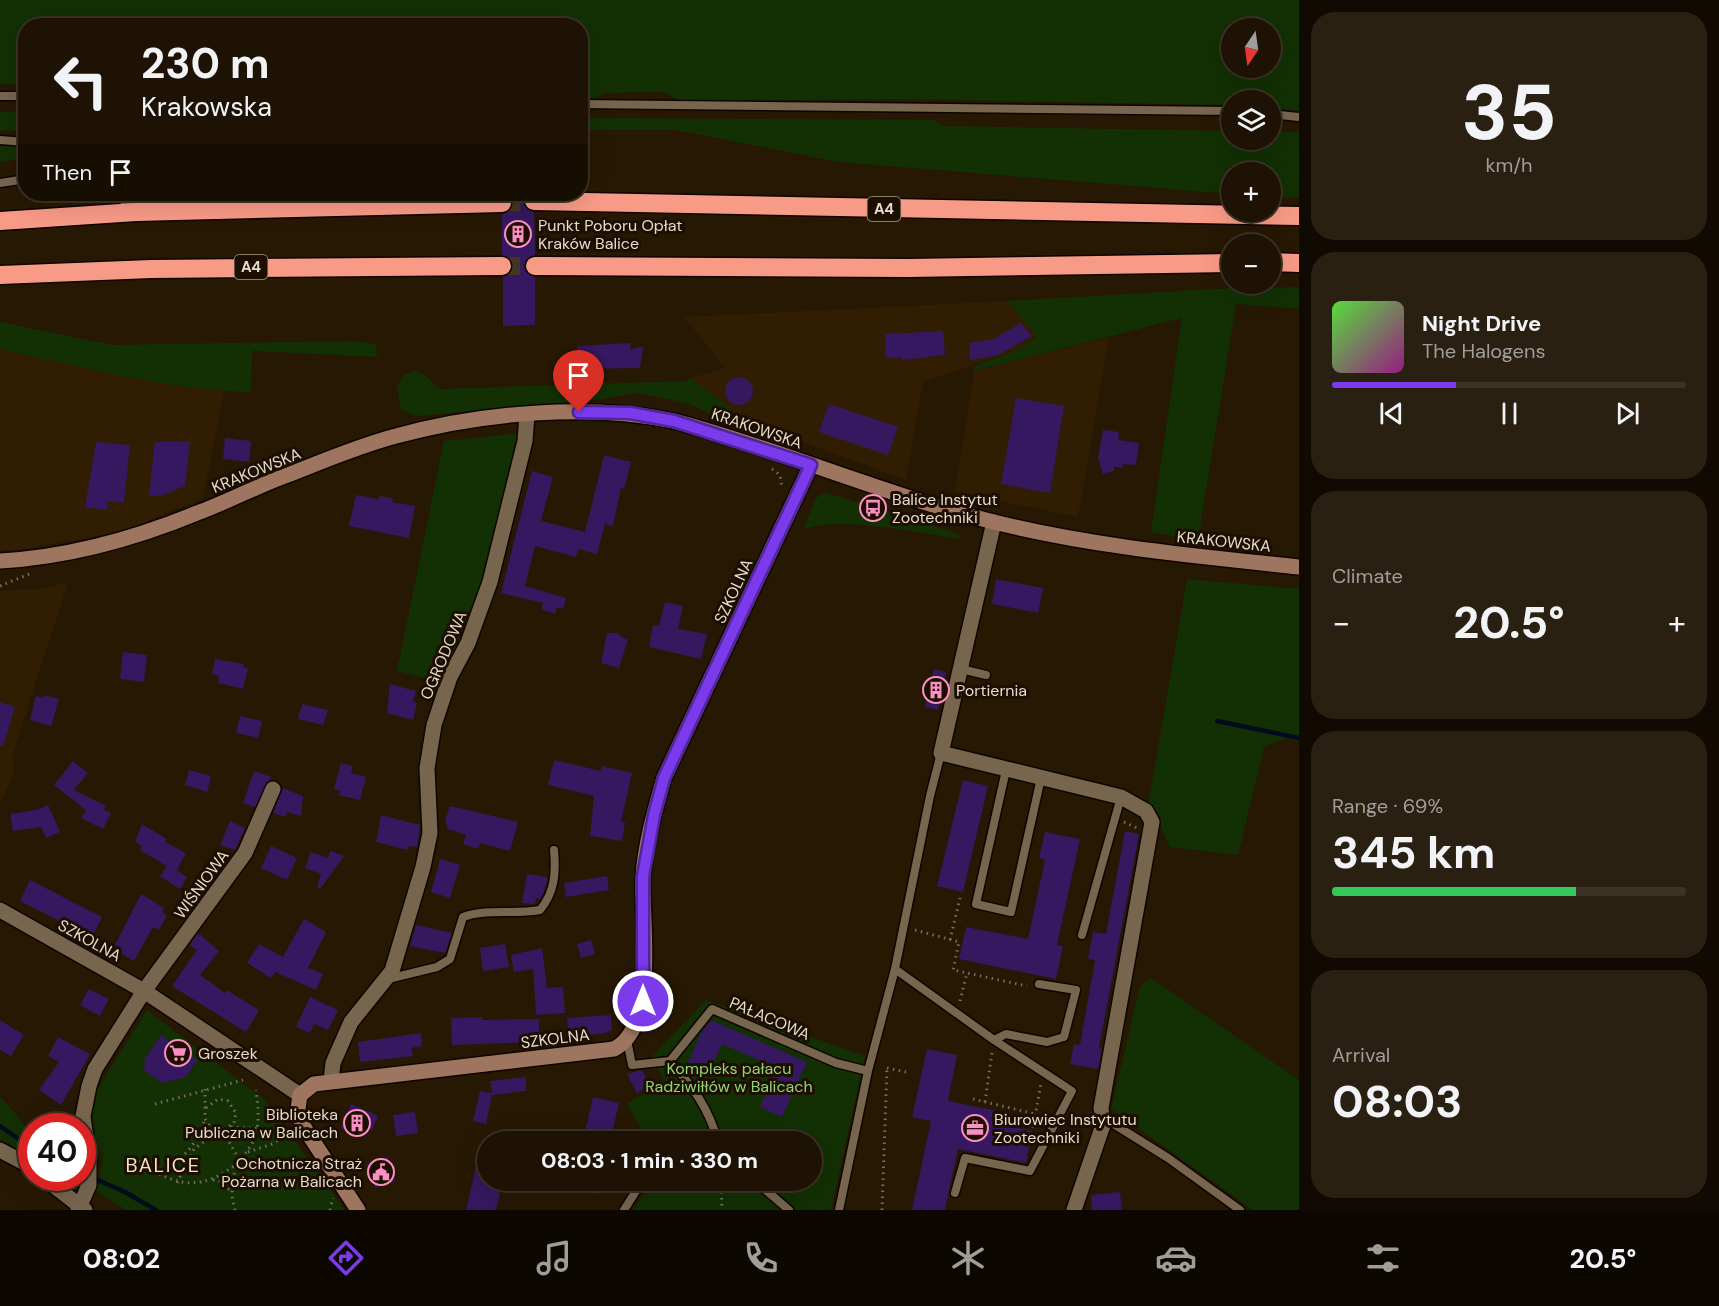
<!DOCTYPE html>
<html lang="en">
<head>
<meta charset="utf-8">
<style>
	body { margin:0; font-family:"DM Sans",sans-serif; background:#2a2012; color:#f1f3f6; height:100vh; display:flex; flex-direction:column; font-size:22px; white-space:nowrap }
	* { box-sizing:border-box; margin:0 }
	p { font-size:20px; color:#a09e9a }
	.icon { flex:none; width:33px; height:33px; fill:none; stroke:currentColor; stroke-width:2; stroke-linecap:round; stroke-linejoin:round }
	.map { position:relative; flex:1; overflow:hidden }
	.sheet { display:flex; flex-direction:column; gap:12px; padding:12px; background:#100a02; width:420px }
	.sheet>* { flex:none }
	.banner { position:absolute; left:18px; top:18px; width:570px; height:183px; border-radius:24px; box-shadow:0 6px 24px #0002,0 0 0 2px #3b3225; background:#1d1203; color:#f1f3f6; overflow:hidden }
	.needle { width:39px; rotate:193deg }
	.tools { position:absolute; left:1221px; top:18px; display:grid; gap:12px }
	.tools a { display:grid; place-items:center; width:60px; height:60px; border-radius:50%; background:#1d1203; box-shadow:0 6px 24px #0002,0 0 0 2px #3b3225; font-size:30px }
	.speed { position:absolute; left:18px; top:1113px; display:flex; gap:12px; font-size:30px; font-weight:700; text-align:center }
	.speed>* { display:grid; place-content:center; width:78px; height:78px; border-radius:50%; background:#1d1203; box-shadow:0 6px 24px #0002,0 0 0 2px #3b3225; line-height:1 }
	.speed .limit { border:9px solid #d22; background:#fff; color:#111 }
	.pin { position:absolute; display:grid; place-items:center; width:51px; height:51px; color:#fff; margin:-62px -26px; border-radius:50% 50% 50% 0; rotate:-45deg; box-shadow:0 0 6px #0007 }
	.pin .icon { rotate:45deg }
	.me { position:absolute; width:66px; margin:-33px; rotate:0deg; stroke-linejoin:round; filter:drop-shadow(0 0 4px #0008) }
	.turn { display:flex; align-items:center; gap:21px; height:126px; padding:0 24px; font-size:27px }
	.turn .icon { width:78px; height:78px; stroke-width:2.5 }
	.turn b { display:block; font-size:42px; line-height:51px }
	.then { display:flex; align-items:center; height:57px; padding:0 24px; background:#0003; gap:12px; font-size:22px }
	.big { font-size:45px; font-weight:700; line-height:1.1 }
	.sheet .card { flex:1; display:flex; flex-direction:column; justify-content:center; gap:9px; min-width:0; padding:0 21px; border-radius:24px; background:#2a2012 }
	.sheet .dial { align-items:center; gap:0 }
	.dial b { font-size:78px; line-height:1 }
	.song { display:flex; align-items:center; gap:18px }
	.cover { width:72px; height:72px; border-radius:9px; background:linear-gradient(135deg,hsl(110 70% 55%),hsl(310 70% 35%)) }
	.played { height:6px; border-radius:3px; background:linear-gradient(90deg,#7c3aed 35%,#3b3225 35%) }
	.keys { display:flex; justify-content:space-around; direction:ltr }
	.heat { display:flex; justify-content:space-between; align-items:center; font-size:33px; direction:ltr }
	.charge { height:9px; border-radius:4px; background:linear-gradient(90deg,#34c759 69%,#3b3225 0) }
	.trip { position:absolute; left:477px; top:1131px; width:345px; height:60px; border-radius:30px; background:#1d1203; box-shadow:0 6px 24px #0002,0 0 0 2px #3b3225; font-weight:700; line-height:60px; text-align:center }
	.tab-bar { display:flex; height:96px; justify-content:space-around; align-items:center; background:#0c0701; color:#a09e9a }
	.tab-bar .icon { width:42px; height:42px }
	.tab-bar .current { color:#7c3aed }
	.tab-bar b { font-size:27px; color:#f1f3f6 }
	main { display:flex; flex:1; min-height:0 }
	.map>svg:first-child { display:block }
</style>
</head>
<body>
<main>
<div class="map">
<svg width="1299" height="1210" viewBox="0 0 1299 1210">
	<rect width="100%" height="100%" fill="#271804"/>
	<path fill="#311e02" d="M1007,301L1037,335L1020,349L923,382L906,480L773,431L729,422L732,410L690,378L725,368L684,317Z
		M1109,337L1078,517L955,492L974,371Z
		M0,349L160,383L224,391L203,498L121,532L14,550H0Z
		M68,582L12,757L15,770L0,804V591L46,588Z"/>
	<path fill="#123003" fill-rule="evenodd" d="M0,0H1299V111L1271,108L1270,100H1232L1231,105L898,99L679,101L665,92L605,93L596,98H581L580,26H26L25,85L0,84ZM1232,28H1270V68H1232Z
		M0,112H25V130L0,131Z
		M581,118L934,120L944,126L1231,131L1232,140H1270L1271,132H1299V198L1271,196L1270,172H1232L1231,194L839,162L676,130H581Z
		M0,145L25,146V158L0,162Z
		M1299,287V309L1236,304L1198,540L1151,532L1182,318L974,371V366L1020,349L1037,336L1007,301L1214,289Z
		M0,322L113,345L352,341L376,344L377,357L252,351L251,392C166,390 83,367 0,349Z
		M416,371L425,375L440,389L685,381L690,378L733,410L729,422L687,403L637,393L593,400L416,416L401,410L397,386L404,375Z
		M523,433L481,600L462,643L440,682L397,671L444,441Z
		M824,492L956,533L962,539C927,534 832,515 803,530L816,498Z
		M1187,579L1299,589V741L1287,738L1264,747L1238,855L1170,847L1149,801Z
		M1151,978L1299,1080V1210H1253L1111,1109L1140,986Z
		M706,1000L865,1056L831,1210H633L652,1181L812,1180V1142H678L646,1136L627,1104L664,1080L652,1057Z
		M147,1010L265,1100L345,1210H126L96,1191L103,1158L91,1123L93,1096Z
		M0,1096L31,1132V1158L0,1140Z"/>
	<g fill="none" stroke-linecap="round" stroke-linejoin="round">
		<path stroke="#000c1d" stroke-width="4.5" d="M1217,721L1299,738
			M0,1126L32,1148
			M95,1179L125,1192L156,1210"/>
	</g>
	<path fill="#35185f" d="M508,194H526L524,206L534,212L535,255L526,260L524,267L529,275L535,277V325L503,326V277L508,275L513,266L511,260L502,255V214L508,212L513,203Z
		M1021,323L1032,336L998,355L970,360L969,343L993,339Z
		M943,331L945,355L902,360V357L886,358L885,334Z
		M631,343L630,349L643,347L640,368L577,369V346Z
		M725 391a14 14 0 1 1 28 0a14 14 0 1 1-28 0Z
		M1016,398L1064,406L1050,493L1001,484Z
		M829,404L898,427L888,455L819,432Z
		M1103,430L1119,432L1118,440L1139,443L1136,465L1123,464V468L1114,467V471L1103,474L1098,458Z
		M225,438L251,441L249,462L223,459Z
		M190,441L185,486L161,496L149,495L155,442Z
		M96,442L130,445L124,503L108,501L107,510L85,507Z
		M604,455L631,462L624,489L621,488L613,526L605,524L597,554L578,549L576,557L535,546L525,586L566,598L563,609L557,607L555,614L541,609L543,603L501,593L532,471L553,477L541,521L585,532Z
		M356,495L379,499V496L393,498L392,502L415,506L409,538L349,526Z
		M996,579L1043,588L1038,613L992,604Z
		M665,602L683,606L678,629L707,634L701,659L649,647L653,625L659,626Z
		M607,633H618L621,637L628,639L619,668L601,663Z
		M123,652L147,655L144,682L120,679Z
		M215,659L244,664L243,667L248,668L243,689L218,683L219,676L212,674Z
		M934,669L946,672L938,710L925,707Z
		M390,684L416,691L413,702L417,703L413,720L387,713Z
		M44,695L59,699L51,726L30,720L36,696L43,698Z
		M0,702L15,707L3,746L0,745Z
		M302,704L328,710L323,725L298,719Z
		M240,716L262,721L258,738L236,733Z
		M554,760L601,771L602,766L632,773L621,822H625L622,841L590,836L594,796L548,785Z
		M73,761L88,773L74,790L106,806L104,810L111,813L103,829L81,818L86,810L54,785Z
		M341,763L353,766L351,773L366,777L360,800L339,795L340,791L334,789Z
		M189,770L211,776L207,792L185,785Z
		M254,771L271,777L255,807L243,803Z
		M963,780L988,786L963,892L937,886Z
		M283,788L303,796L301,816L287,812L286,817L273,813Z
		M48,805L60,832L46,838L41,827L13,831L10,814L36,810Z
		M450,806L518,822L510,851L480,843L478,849L463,844L466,835L448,829L445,820Z
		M381,815L420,825L417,847L409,846L407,850L376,842Z
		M230,821L245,828L235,850L220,845Z
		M142,824L167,839L165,842L186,853L177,870L187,877L180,889L160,876L167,866L140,850L142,846L135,842Z
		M1125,831L1139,834L1099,1048L1102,1049L1098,1069L1070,1064L1074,1044L1080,1045L1095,960L1088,959L1093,932L1106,934Z
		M1045,832L1080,839L1057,945L1063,946L1056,979L959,959L966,927L1028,939L1045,860L1039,858Z
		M271,846L297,858L287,880L261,868Z
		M330,851L344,856L320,889L317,887L321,874L305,868L311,852L328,858Z
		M440,859L460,865L450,898L431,892Z
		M527,874L548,877L543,894L540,899L536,898L535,904L522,903Z
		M607,876L609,890L566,897L564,883Z
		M30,880L102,917L92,937L20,901Z
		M141,894L164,908L162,912L167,915L159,930L153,927L134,961L113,949Z
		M304,919L326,932L308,968L323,974L316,990L275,972L271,978L247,963L259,944L283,957Z
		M416,925L452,933L445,953L410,946Z
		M198,933L219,951L200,975L225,993L227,990L259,1010L246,1032L172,986L197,950L190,945Z
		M591,940L595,954L581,958L577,944Z
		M505,944L509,967L483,971L480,948Z
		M542,948L547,988L563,987L565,1013L536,1015L533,969L514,972L511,955Z
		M89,989L109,999L100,1016L80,1005Z
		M310,997L338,1010L328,1030L314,1024L310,1033L296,1027Z
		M611,1015L612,1030L605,1033L569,1037L567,1018Z
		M482,1017V1020L539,1019V1042L452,1045L451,1018Z
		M0,1020L24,1035L11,1056L0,1050Z
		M711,1020L807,1062L782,1117L760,1107L777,1068L722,1044L704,1083L692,1077L685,1069L701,1033Z
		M421,1033L422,1046L411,1048L413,1056L360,1062L358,1042Z
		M161,1035L169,1041L178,1039L180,1048L197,1060L186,1077L162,1083L144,1070L145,1059Z
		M58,1037L90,1054L61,1105L39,1090L59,1062L48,1056Z
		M927,1049L957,1055L948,1101L1012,1114L1009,1126L1032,1131L1026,1163L958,1149L945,1210H912L931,1121L912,1117Z
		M642,1070L650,1086L637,1093L627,1074Z
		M526,1077V1091L492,1095L486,1124L473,1121L480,1091L492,1093L490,1081Z
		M593,1097L619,1103L610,1142H583Z
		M351,1104L378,1116L372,1130L366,1128L362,1137L341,1128Z
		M415,1112L418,1133L396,1136L393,1115Z
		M482,1140H488V1180H503L496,1210H466Z
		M388,1157L395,1181L375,1187L367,1164Z
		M559,1180H601L598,1194L558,1187Z
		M1120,1192L1122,1210H1092L1091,1195Z"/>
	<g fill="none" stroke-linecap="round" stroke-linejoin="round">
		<path stroke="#443522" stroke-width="18" stroke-dasharray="18 9" stroke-linecap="butt" d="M502,203L534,201
			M502,266H535"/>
		<defs>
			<path id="lane" d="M0,96H26
				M580,104L1232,111
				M1270,114L1299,117
				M0,140L26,142
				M0,183L26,179
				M116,194L134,210
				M961,669L986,675
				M1006,770L976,904L1011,912L1041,778
				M1082,935L1121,797
				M895,969L994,1040L1072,1091L1030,1171L965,1158L955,1193
				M388,979L437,967L450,959L463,917C488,908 514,915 540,910C555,892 556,873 554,850
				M627,1040L632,1065L670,1061
				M994,1040L1006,1034L1047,1042L1064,1037L1076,990L1039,984
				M1104,1118L1168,1158L1240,1210
				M718,1142C709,1108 692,1086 670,1061L712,1009L836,1063L868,1071
				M754,1180L789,1210
				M624,1210L643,1180
				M839,1210L868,1071L895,969L930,796L941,753"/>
			<path id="street" d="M994,522L941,753L1121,797L1146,811L1152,822L1101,1108L1103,1125L1074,1210
				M0,910L144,991L300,1095
				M331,1081L333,1063L351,1022L392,971L423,867L430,833L427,768L434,725L450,677L468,643L490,582L525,441L527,415
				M0,1150L32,1167
				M44,1178L85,1210
				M78,1210L89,1185V1161L83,1116L89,1086L95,1069L144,991L245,853L273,789"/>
			<path id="secondary" d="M0,561C69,557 134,539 197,513C227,502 255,487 285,476C321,462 358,446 396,436C480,413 588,403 674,421C782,450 885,495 994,522C1094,547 1197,556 1299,567
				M358,1210L302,1124L298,1109L300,1095L314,1084L614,1049C659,1026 641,922 643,877C645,844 655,810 664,778L811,465"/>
			<path id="highway" d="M534,201L1299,216
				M0,221L136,212L502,203
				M1270,262L1299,263
				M535,266L908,268L1232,263
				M0,275L151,269L502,266"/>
		</defs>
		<use href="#lane" stroke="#0f0400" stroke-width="11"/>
		<use href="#street" stroke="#0f0400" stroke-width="18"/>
		<use href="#secondary" stroke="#0f0400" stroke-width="18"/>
		<use href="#highway" stroke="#0f0400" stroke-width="21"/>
		<path stroke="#7a6d5c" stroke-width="3" stroke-dasharray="1.5 4.5" stroke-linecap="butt" d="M772,469L780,475L782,488
			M0,586L29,574
			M1124,822L1137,828
			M915,930L959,942L953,970L967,973
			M950,940L960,898
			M960,1001L967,973L1027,986
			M887,1068L906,1072
			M205,1089V1119L210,1127L223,1130L234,1123L236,1113L228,1101L218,1099L206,1108
			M973,1099L1035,1114
			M985,1102L992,1053
			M155,1104L243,1080
			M231,1127L289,1130
			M1033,1128L1041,1083
			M248,1152L272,1144L290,1133
			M139,1161C176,1188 203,1192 240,1161L228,1140L219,1131L194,1149L177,1183
			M153,1169C181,1166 197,1144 205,1119
			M213,1180L219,1181L231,1191
			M721,1180L722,1210
			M235,1210C230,1194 231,1175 240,1160C246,1152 252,1146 255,1137C260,1121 258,1106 256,1090
			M330,1210L333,1198
			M882,1210L887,1068"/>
		<use href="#lane" stroke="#77654e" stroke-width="8"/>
		<use href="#street" stroke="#77654e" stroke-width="15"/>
		<use href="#secondary" stroke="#9e755f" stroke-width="15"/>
		<use href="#highway" stroke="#f89b86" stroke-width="18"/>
	</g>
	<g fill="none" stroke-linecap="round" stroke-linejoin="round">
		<defs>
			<path id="route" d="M579,412L630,413L674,421L811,465L664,778L654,815L643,876V1001"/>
		</defs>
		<use href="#route" stroke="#51269a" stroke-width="15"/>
		<use href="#route" stroke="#7c3aed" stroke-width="10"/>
	</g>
	<defs>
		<symbol id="building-ring" viewBox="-11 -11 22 22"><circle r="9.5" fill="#1d0f00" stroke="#fb8fc5" stroke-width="1.5"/><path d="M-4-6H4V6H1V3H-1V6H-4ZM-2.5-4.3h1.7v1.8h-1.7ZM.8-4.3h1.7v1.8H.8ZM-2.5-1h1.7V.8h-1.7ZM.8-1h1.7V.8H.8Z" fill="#fb8fc5"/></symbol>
		<symbol id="bus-ring" viewBox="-11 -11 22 22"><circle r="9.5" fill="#1d0f00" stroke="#fb8fc5" stroke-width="1.5"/><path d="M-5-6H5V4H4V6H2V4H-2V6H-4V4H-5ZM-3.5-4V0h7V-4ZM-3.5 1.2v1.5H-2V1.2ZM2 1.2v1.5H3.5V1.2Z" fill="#fb8fc5"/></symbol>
		<symbol id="supermarket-ring" viewBox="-11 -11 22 22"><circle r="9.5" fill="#1d0f00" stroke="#fb8fc5" stroke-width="1.5"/><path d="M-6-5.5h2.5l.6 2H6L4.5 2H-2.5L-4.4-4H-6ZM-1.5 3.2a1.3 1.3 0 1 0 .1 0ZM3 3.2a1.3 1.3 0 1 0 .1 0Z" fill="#fb8fc5"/></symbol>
		<symbol id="office-ring" viewBox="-11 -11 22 22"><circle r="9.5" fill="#1d0f00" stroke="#fb8fc5" stroke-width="1.5"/><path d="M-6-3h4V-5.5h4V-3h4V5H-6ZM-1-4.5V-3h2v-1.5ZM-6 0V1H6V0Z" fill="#fb8fc5"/></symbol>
		<symbol id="civic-ring" viewBox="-11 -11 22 22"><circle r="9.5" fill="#1d0f00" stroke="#fb8fc5" stroke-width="1.5"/><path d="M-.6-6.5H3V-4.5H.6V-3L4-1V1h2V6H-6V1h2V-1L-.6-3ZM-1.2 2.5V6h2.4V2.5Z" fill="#fb8fc5"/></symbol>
	</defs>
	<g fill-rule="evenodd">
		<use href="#building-ring" x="503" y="219" width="30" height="30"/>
		<use href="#bus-ring" x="858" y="493" width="30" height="30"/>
		<use href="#building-ring" x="921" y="675" width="30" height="30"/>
		<use href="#supermarket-ring" x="163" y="1038" width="30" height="30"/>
		<use href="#building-ring" x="342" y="1108" width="30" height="30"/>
		<use href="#office-ring" x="960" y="1113" width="30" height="30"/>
		<use href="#civic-ring" x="366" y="1157" width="30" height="30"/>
	</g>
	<g text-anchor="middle" stroke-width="6" stroke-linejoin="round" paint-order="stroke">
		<g fill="#1d0f00" stroke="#a99e90" stroke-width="1.5">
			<rect x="867.5" y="197" width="33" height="24" rx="4.5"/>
			<rect x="234.5" y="255" width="33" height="24" rx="4.5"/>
		</g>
		<g font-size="15" font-weight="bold" fill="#e5dbce">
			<text x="884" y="214">A4</text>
			<text x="251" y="272">A4</text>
		</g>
		<g font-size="16" fill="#e5dbce" stroke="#1d0f00" text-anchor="start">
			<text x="538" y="231">Punkt Poboru Opłat<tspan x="538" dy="18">Kraków Balice</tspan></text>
			<text x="892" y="505">Balice Instytut<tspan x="892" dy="18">Zootechniki</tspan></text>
			<text x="956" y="696">Portiernia</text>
			<text x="198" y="1059">Groszek</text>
			<text x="338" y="1120" text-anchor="end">Biblioteka<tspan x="338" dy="18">Publiczna w Balicach</tspan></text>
			<text x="994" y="1125">Biurowiec Instytutu<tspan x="994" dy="18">Zootechniki</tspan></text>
			<text x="362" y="1169" text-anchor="end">Ochotnicza Straż<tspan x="362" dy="18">Pożarna w Balicach</tspan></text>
		</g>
		<g font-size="16" fill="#e5dbce" stroke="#1d0f00">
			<text transform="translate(757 428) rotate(19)" y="6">KRAKOWSKA</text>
			<text transform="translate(256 470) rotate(-22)" y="6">KRAKOWSKA</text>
			<text transform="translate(1224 541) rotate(6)" y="6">KRAKOWSKA</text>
			<text transform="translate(733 591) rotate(-65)" y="6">SZKOLNA</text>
			<text transform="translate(443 655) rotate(-67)" y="6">OGRODOWA</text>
			<text transform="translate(201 884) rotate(-54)" y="6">WIŚNIOWA</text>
			<text transform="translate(90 940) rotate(29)" y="6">SZKOLNA</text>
			<text transform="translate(770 1018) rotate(23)" y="6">PAŁACOWA</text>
			<text transform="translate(555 1038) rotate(-7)" y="6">SZKOLNA</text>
		</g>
		<g font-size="16" fill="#91d675" stroke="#1d0f00">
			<text x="729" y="1074">Kompleks pałacu<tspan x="729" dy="18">Radziwiłłów w Balicach</tspan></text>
		</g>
		<g font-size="20" letter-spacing="1.5" fill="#f5e1c7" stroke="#1d0f00">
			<text x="163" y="1172">BALICE</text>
		</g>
	</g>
</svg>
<div class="tools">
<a><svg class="needle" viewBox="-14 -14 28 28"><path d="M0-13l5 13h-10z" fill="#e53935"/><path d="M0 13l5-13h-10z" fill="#a09e9a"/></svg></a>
<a><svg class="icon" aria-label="layers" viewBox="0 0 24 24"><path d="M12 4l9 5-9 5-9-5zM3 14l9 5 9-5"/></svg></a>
<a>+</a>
<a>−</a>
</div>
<div class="speed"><div class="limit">40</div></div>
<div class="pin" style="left:579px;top:412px;background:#d93025"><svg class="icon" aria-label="arrive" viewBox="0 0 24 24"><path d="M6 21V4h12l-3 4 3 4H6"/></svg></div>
<svg class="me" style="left:643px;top:1001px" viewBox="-20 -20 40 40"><circle r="17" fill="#7c3aed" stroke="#fff" stroke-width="3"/><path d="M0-11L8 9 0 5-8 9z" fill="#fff"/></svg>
<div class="trip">08:03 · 1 min · 330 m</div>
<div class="banner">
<div class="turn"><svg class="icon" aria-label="left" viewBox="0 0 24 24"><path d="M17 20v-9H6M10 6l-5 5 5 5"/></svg><div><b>230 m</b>Krakowska</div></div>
<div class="then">Then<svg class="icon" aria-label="arrive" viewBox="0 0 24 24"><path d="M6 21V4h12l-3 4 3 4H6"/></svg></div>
</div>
</div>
<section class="sheet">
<div class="card dial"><b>35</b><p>km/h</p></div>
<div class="card">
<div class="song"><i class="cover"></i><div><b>Night Drive</b><p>The Halogens</p></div></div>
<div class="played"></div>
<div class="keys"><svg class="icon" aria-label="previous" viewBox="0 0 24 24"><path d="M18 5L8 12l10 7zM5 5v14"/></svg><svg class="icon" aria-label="pause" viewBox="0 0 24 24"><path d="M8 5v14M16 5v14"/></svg><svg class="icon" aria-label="next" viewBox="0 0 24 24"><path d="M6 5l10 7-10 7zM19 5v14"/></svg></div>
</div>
<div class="card"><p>Climate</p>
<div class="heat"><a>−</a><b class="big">20.5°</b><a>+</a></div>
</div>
<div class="card"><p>Range · 69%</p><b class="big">345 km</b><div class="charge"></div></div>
<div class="card"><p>Arrival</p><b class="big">08:03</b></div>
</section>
</main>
<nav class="tab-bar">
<b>08:02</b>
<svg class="icon current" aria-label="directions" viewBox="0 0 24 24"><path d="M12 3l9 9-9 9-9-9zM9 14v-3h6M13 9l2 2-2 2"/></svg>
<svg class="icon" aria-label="music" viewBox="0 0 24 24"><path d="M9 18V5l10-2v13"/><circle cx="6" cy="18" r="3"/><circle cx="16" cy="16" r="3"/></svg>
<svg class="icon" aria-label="phone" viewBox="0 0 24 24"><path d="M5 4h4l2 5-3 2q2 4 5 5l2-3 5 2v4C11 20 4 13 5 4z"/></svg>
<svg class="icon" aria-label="climate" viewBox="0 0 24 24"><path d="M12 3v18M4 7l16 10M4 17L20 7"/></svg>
<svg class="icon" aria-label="car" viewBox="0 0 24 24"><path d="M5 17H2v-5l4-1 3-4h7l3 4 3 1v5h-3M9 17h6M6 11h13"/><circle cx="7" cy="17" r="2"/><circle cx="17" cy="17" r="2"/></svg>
<svg class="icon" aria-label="filters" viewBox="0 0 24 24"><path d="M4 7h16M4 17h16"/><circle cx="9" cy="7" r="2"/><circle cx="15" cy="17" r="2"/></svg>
<b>20.5°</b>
</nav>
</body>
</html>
